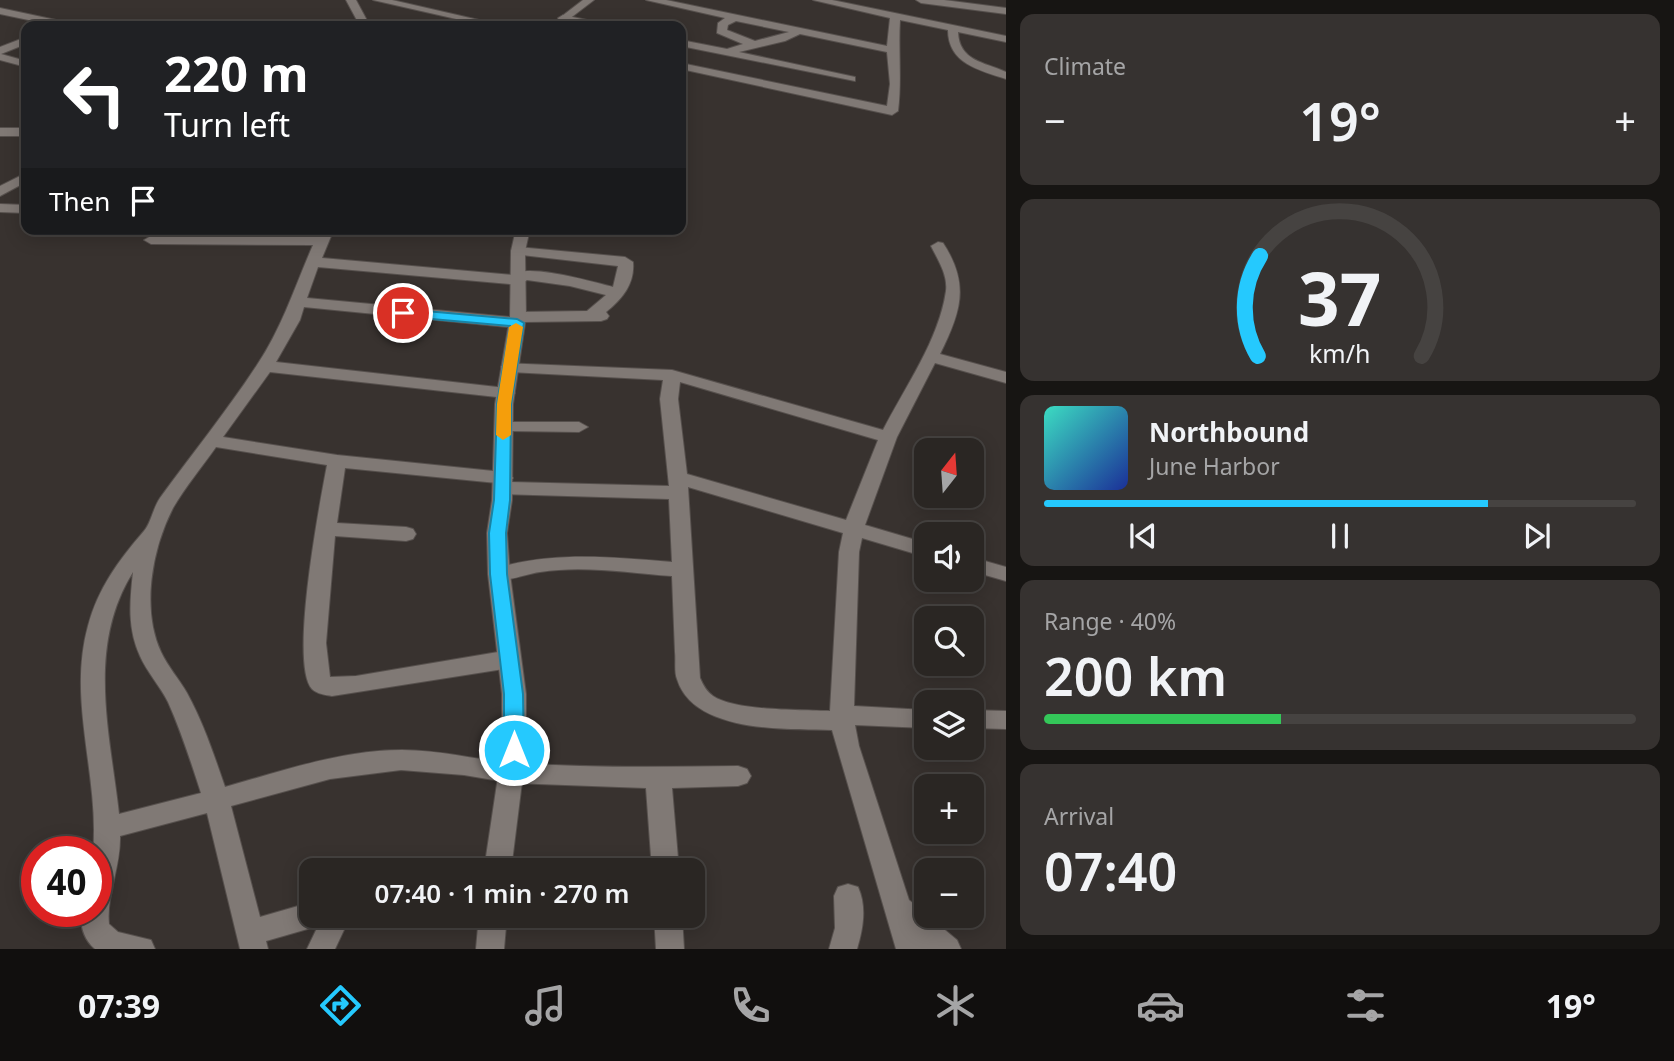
<!DOCTYPE html>
<html lang="en">
<head>
<meta charset="utf-8">
<style>
	body { margin:0; font-family:"Noto Sans",sans-serif; background:#363230; color:#f1f3f6; height:100vh; display:flex; flex-direction:column; font-size:26px; white-space:nowrap }
	* { box-sizing:border-box; margin:0 }
	p { font-size:23px; color:#a5a5a6 }
	.icon { flex:none; width:38px; height:38px; fill:none; stroke:currentColor; stroke-width:2; stroke-linecap:round; stroke-linejoin:round }
	.map { position:relative; flex:1; overflow:hidden }
	.sheet { display:flex; flex-direction:column; gap:14px; padding:14px; background:#171513; width:668px }
	.sheet>* { flex:none }
	.banner { position:absolute; left:21px; top:21px; width:665px; height:214px; border-radius:14px; box-shadow:0 4px 18px #0003,0 0 0 2px #464341; background:#202124; color:#fff; overflow:hidden }
	.needle { width:46px; rotate:17deg }
	.buttons { position:absolute; left:914px; top:438px; display:grid; gap:14px }
	.buttons a { display:grid; place-items:center; width:70px; height:70px; border-radius:14px; background:#2a2623; box-shadow:0 4px 18px #0003,0 0 0 2px #464341; font-size:35px }
	.speed { position:absolute; left:21px; top:836px; display:flex; gap:14px; font-size:35px; font-weight:700; text-align:center }
	.speed>* { display:grid; place-content:center; width:91px; height:91px; border-radius:50%; background:#2a2623; box-shadow:0 4px 18px #0003,0 0 0 2px #464341; line-height:1 }
	.speed .limit { border:10px solid #d22; background:#fff; color:#111 }
	.pin { position:absolute; display:grid; place-items:center; width:60px; height:60px; color:#fff; margin:-30px; border:4px solid #fff; border-radius:50%; box-shadow:0 2px 7px #0007 }
	.me { position:absolute; width:77px; margin:-38px; rotate:0deg; stroke-linejoin:round; filter:drop-shadow(0 0 5px #0008) }
	.turn { display:flex; align-items:center; gap:24px; height:147px; padding:0 28px; font-size:32px }
	.turn .icon { width:91px; height:91px; stroke-width:2.5 }
	.turn b { display:block; font-size:49px; line-height:60px }
	.then { display:flex; align-items:center; height:66px; padding:0 28px; background:#0003; gap:14px; font-size:26px }
	.big { font-size:52px; font-weight:600; line-height:1.1 }
	.sheet .widget { flex:1; display:flex; flex-direction:column; justify-content:center; gap:10px; min-width:0; padding:0 24px; border-radius:14px; background:#363230 }
	.sheet .dial { align-items:center; gap:0 }
	.dial svg { height:182px; overflow:visible; fill:none; stroke:#464341; stroke-width:7; stroke-linecap:round; text-anchor:middle }
	.dial text { fill:#f1f3f6; stroke:none }
	.song { display:flex; align-items:center; gap:21px }
	.cover { width:84px; height:84px; border-radius:10px; background:linear-gradient(135deg,hsl(170 70% 55%),hsl(230 70% 35%)) }
	.played { height:7px; border-radius:4px; background:linear-gradient(90deg,#25c9fe 75%,#464341 75%) }
	.keys { display:flex; justify-content:space-around; direction:ltr }
	.heat { display:flex; justify-content:space-between; align-items:center; font-size:38px; direction:ltr }
	.charge { height:10px; border-radius:5px; background:linear-gradient(90deg,#34c759 40%,#464341 0) }
	.trip { position:absolute; left:299px; top:858px; width:406px; height:70px; border-radius:14px; background:#2a2623; box-shadow:0 4px 18px #0003,0 0 0 2px #464341; font-weight:600; line-height:70px; text-align:center }
	.tab-bar { display:flex; height:112px; justify-content:space-around; align-items:center; background:#110f0e; color:#a5a5a6 }
	.tab-bar .icon { width:49px; height:49px }
	.tab-bar .on { color:#25c9fe }
	.tab-bar b { font-size:32px; color:#f1f3f6 }
	main { display:flex; flex:1; min-height:0 }
	.map>svg:first-child { display:block }
</style>
</head>
<body>
<main>
<div class="map">
<svg width="1006" height="949" viewBox="0 0 1006 949">
	<rect width="100%" height="100%" fill="#38322f"/>
	<g fill="none" stroke-linecap="round" stroke-linejoin="round">
		<defs>
			<path id="minor" d="M346,0H356L370,26H360Z
				M373,0H392L505,26H487Z
				M646,0H666L887,46L890,18L813,0H832L1006,36V42L958,32C959,61 984,62 1006,72V79C978,70 948,63 948,30L900,20C898,51 902,80 898,111L892,115L681,69V63L887,106L890,84L887,52L800,34L785,41L739,52L855,77V81L681,46V40L727,49L743,44L717,33L718,23L725,18ZM736,21L789,32L755,41L727,30L728,25Z
				M916,0H944L1006,8V14L921,3Z
				M0,8L70,23L75,26H57L0,14Z
				M563,15L606,24L607,26H588L559,20L558,18Z
				M26,37V44L1,54L26,61V67L0,60V47Z
				M0,128H26V136H0Z
				M26,173V182L0,196V186Z
				M0,204L26,205V213L0,212Z
				M320,229H334L322,258L513,275C527,263 593,282 613,287L618,266L513,254L511,251L513,248L518,247L625,257L633,262C635,284 622,299 606,312L609,316L607,319L601,321L524,322L523,326L517,328L304,307L300,320L276,362L506,388L515,393L506,398L270,372L223,437L337,455L503,472L510,474L513,478L510,482L669,486L660,399L663,380L510,372L501,367L504,363L672,370L883,430C905,387 939,340 946,291C948,275 938,260 931,246L938,242L943,243C970,284 961,312 940,354L1006,372V383L935,363L897,437L865,525L926,543V557L862,538L859,552L854,706L926,710V728L855,725L859,746L909,900L957,940L961,949H896L832,730C787,729 693,733 677,679C674,672 676,661 675,652C674,627 673,602 672,576C629,573 583,565 540,572C525,574 506,583 492,579L488,574L492,569C555,551 608,557 672,562L669,499L503,494L496,492L493,488L497,483L345,468L337,523L406,527L413,529L416,534L413,539L406,541L335,536L326,643L330,677L356,676L510,650L518,653L521,659L518,665L510,668L332,696C326,695 317,694 312,689C289,664 320,502 327,465L216,447C202,467 185,487 173,508C152,549 141,609 161,652C168,667 179,679 187,693C203,722 214,755 225,787C282,771 342,750 402,750C440,750 476,760 514,763C588,768 663,767 738,766L747,769L751,776L747,783L738,786L672,788L679,870H652L646,788L511,783L464,775L401,770L330,779L231,806L260,917L312,902V915H351L335,949H307L318,926L266,941L268,949H240L207,813L120,836C121,866 106,896 109,924L118,932L151,940L155,949H95C84,940 80,926 81,912H96V852H93C100,777 67,702 88,626C98,588 119,560 144,531C151,523 153,508 160,498C192,454 227,411 257,365C282,328 295,286 313,245L151,244L144,240L151,236L317,237ZM318,267L520,285L527,280L570,286L606,295L587,311L518,312L510,317L307,298ZM680,382L878,440L846,520L687,474L678,399ZM688,487L843,533L839,552L830,711C803,710 735,711 713,696C707,692 703,685 700,678ZM133,572C130,601 127,628 140,656C147,672 160,686 168,702C181,731 191,762 201,793L119,814C110,733 86,647 133,572Z
				M504,422H579L588,427L579,432L498,431L495,427Z
				M971,557L1006,567V581L971,571Z
				M971,710L1006,711V729L971,728Z
				M848,884L858,887C867,907 863,929 857,949H829L835,928L834,896L838,887Z
				M654,915H682L684,949H656Z"/>
			<path id="tertiary" d="M583,0H594L560,26H549Z
				M516,229H530L525,251L526,317L513,404L512,500L507,533L510,574L526,694V750L511,870H484L502,750V694L488,574L487,533L492,500L495,404L510,317L511,251Z
				M479,915H507L504,949H476Z"/>
		</defs>
		<use href="#minor" stroke="#56504d" stroke-width="2"/>
		<use href="#tertiary" stroke="#56504d" stroke-width="2"/>
		<use href="#minor" fill="#807975" fill-rule="evenodd"/>
		<use href="#tertiary" fill="#807975" fill-rule="evenodd"/>
	</g>
	<path fill="#25c9fe" stroke="#1883a5" stroke-width="2" d="M403,309L517,319L524,323L511,404L510,500L506,533L507,574L523,694L524,750L521,756L514,758L507,756L504,750V694L490,574L489,533L494,500L497,404L510,326L398,316L396,313Z"/>
	<path fill="#f59e0b" d="M516,323L523,327L511,404V435L503,440L496,435L497,404L509,327Z"/>
</svg>
<div class="buttons">
<a><svg class="needle" viewBox="-14 -14 28 28"><path d="M0-13l5 13h-10z" fill="#e53935"/><path d="M0 13l5-13h-10z" fill="#a5a5a6"/></svg></a>
<a><svg class="icon" aria-label="sound" viewBox="0 0 24 24"><path d="M4 9h4l5-4v14l-5-4H4zM17 9q2 3 0 6"/></svg></a>
<a><svg class="icon" aria-label="search" viewBox="0 0 24 24"><circle cx="10" cy="10" r="6"/><path d="M15 15l6 6"/></svg></a>
<a><svg class="icon" aria-label="layers" viewBox="0 0 24 24"><path d="M12 4l9 5-9 5-9-5zM3 14l9 5 9-5"/></svg></a>
<a>+</a>
<a>−</a>
</div>
<div class="speed"><div class="limit">40</div></div>
<div class="pin" style="left:403px;top:313px;background:#d93025"><svg class="icon" aria-label="arrive" viewBox="0 0 24 24"><path d="M6 21V4h12l-3 4 3 4H6"/></svg></div>
<svg class="me" style="left:514px;top:750px" viewBox="-20 -20 40 40"><circle r="17" fill="#25c9fe" stroke="#fff" stroke-width="3"/><path d="M0-11L8 9 0 5-8 9z" fill="#fff"/></svg>
<div class="trip">07:40 · 1 min · 270 m</div>
<div class="banner">
<div class="turn"><svg class="icon" aria-label="left" viewBox="0 0 24 24"><path d="M17 20v-9H6M10 6l-5 5 5 5"/></svg><div><b>220 m</b>Turn left</div></div>
<div class="then">Then<svg class="icon" aria-label="arrive" viewBox="0 0 24 24"><path d="M6 21V4h12l-3 4 3 4H6"/></svg></div>
</div>
</div>
<section class="sheet">
<div class="widget"><p>Climate</p>
<div class="heat"><a>−</a><b class="big">19°</b><a>+</a></div>
</div>
<div class="widget dial"><svg viewBox="0 0 100 80">
<path d="M14 69A42 42 0 1 1 86 69"/>
<path d="M14 69A42 42 0 0 1 15 25" stroke="#25c9fe"/>
<text x="50" y="56" font-size="32" font-weight="700">37</text>
<text x="50" y="72" font-size="11">km/h</text>
</svg></div>
<div class="widget">
<div class="song"><i class="cover"></i><div><b>Northbound</b><p>June Harbor</p></div></div>
<div class="played"></div>
<div class="keys"><svg class="icon" aria-label="previous" viewBox="0 0 24 24"><path d="M18 5L8 12l10 7zM5 5v14"/></svg><svg class="icon" aria-label="pause" viewBox="0 0 24 24"><path d="M8 5v14M16 5v14"/></svg><svg class="icon" aria-label="next" viewBox="0 0 24 24"><path d="M6 5l10 7-10 7zM19 5v14"/></svg></div>
</div>
<div class="widget"><p>Range · 40%</p><b class="big">200 km</b><div class="charge"></div></div>
<div class="widget"><p>Arrival</p><b class="big">07:40</b></div>
</section>
</main>
<nav class="tab-bar">
<b>07:39</b>
<svg class="icon on" aria-label="directions" viewBox="0 0 24 24"><path d="M12 3l9 9-9 9-9-9zM9 14v-3h6M13 9l2 2-2 2"/></svg>
<svg class="icon" aria-label="music" viewBox="0 0 24 24"><path d="M9 18V5l10-2v13"/><circle cx="6" cy="18" r="3"/><circle cx="16" cy="16" r="3"/></svg>
<svg class="icon" aria-label="phone" viewBox="0 0 24 24"><path d="M5 4h4l2 5-3 2q2 4 5 5l2-3 5 2v4C11 20 4 13 5 4z"/></svg>
<svg class="icon" aria-label="climate" viewBox="0 0 24 24"><path d="M12 3v18M4 7l16 10M4 17L20 7"/></svg>
<svg class="icon" aria-label="car" viewBox="0 0 24 24"><path d="M5 17H2v-5l4-1 3-4h7l3 4 3 1v5h-3M9 17h6M6 11h13"/><circle cx="7" cy="17" r="2"/><circle cx="17" cy="17" r="2"/></svg>
<svg class="icon" aria-label="filters" viewBox="0 0 24 24"><path d="M4 7h16M4 17h16"/><circle cx="9" cy="7" r="2"/><circle cx="15" cy="17" r="2"/></svg>
<b>19°</b>
</nav>
</body>
</html>
